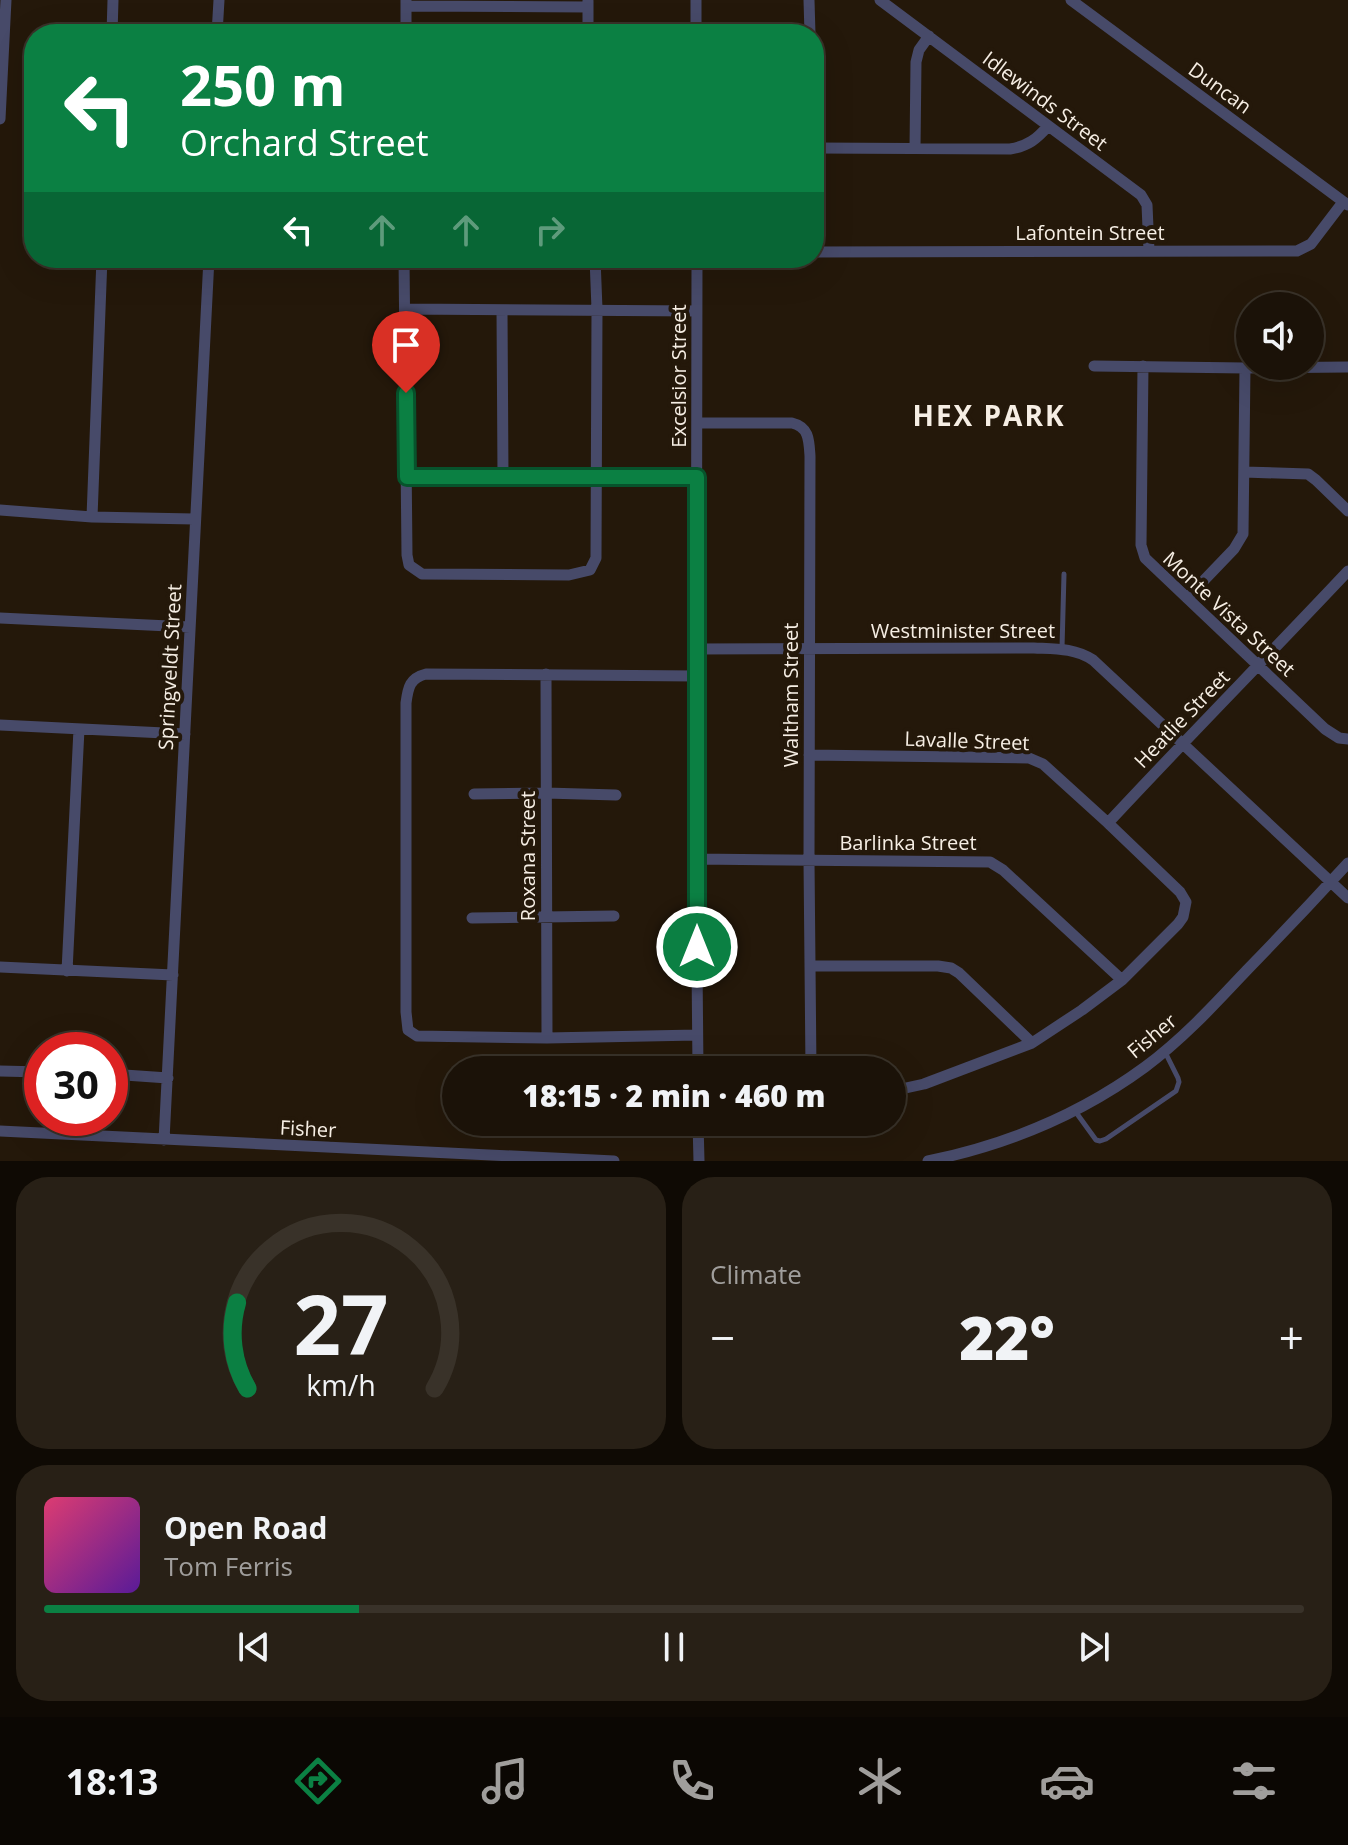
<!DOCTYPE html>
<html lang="en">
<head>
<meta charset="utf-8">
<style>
	body { margin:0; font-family:"Open Sans",sans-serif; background:#282016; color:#f1f3f6; height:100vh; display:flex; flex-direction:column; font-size:30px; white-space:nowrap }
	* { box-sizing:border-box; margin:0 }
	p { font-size:26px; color:#a09e9c }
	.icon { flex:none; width:44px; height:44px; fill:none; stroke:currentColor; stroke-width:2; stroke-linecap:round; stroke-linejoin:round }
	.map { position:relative; height:1161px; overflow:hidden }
	.sheet { display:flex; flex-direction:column; gap:16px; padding:16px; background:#0f0a04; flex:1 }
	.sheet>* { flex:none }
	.guide { position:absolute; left:24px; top:24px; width:800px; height:244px; border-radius:32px; box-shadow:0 8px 32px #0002,0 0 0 2px #393229; background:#0b8043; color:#fff; overflow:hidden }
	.buttons { position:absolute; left:1236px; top:292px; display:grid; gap:16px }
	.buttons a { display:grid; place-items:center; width:88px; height:88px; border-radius:50%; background:#1b1208; box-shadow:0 8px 32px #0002,0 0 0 2px #393229; font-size:40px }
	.speed { position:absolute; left:24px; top:1032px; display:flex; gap:16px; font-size:40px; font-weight:700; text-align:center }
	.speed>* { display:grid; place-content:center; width:104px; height:104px; border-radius:50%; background:#1b1208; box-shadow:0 8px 32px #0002,0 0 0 2px #393229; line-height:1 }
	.speed .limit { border:12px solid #d22; background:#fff; color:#111 }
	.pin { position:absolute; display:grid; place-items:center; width:68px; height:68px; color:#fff; margin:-82px -34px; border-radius:50% 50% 50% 0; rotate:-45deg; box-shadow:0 0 8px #0007 }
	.pin .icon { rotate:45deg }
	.me { position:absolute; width:88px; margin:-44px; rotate:0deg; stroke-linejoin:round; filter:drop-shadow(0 0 6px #0008) }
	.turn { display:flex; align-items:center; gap:28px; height:168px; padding:0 24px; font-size:36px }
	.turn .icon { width:104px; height:104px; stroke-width:2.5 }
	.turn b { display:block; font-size:56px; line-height:68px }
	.lanes { display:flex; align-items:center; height:76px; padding:0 24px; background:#0003; justify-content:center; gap:40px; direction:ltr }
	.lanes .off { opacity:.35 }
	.big { font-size:60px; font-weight:800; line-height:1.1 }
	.sheet .tile { flex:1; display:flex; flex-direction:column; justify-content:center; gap:12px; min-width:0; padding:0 28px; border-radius:32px; background:#282016 }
	.sheet .dial { align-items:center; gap:0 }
	.dial svg { height:208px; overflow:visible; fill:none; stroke:#393229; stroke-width:7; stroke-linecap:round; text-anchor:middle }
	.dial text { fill:#f1f3f6; stroke:none }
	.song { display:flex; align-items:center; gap:24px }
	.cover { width:96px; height:96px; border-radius:12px; background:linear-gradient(135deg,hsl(340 70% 55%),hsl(270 70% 35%)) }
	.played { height:8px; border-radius:4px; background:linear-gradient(90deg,#0b8043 25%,#393229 25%) }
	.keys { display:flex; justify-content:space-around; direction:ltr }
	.heat { display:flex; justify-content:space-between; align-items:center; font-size:44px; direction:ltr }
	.sheet .tiles { flex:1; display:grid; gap:16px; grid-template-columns:1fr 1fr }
	.tile:last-child { grid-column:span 2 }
	.trip { position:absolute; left:442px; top:1056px; width:464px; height:80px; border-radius:40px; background:#1b1208; box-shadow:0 8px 32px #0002,0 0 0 2px #393229; font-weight:800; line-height:80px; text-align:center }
	.tab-bar { display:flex; height:128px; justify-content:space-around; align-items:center; background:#0b0703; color:#a09e9c }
	.tab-bar .icon { width:56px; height:56px }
	.tab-bar .selected { color:#0b8043 }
	.tab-bar b { font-size:36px; color:#f1f3f6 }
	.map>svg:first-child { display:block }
</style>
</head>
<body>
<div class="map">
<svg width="1348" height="1161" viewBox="0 0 1348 1161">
	<rect width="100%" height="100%" fill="#24180a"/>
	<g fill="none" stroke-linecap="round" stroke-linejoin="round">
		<path stroke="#474a69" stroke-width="5" d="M1062,648L1064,574
			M1075,1111L1096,1140L1100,1141L1106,1139L1176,1091L1179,1082L1178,1078L1165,1052"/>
		<path stroke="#474a69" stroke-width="11" d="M696,0V34
			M809,0L810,34
			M880,0L1141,195L1147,205L1149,251
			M1071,0L1348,205
			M588,1V34
			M406,6L588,7
			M112,34L113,0
			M217,34L219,0
			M406,34V0
			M0,119L6,0
			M814,148L1010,149C1028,146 1037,139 1048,126
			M915,148L916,62L919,50L929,36
			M814,252L1297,251L1311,244L1343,202
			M404,258L407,555L409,565L422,574L569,575L590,570L596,558L597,309L595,258
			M697,258L696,859L698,1070
			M406,309L697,311
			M502,310L503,478
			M1094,366L1245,368L1348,367
			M1143,366L1141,545L1145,558L1325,729L1339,738L1348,739
			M698,423H792C809,427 809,440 810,456L809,861L811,1070
			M1244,472L1308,474L1316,480L1348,511
			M407,477H697
			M0,510L92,517L194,519
			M92,517L102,258
			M1187,598L1234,549L1243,534L1245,368
			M0,618L190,627
			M697,649L1034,648C1056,649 1074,648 1093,660L1348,898
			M546,674L547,1038
			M696,676L426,674C410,678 408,687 406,703V1012L408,1030L417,1036L547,1038L697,1035
			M0,725L185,734
			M809,755L1029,758L1043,764L1108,823L1180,892L1186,902L1183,917L1178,924L1122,980L1082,1010L1032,1043L924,1084L892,1091
			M474,794L546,793L616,795
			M1108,823C1187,738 1269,655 1348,571
			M696,859L990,862L1003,870L1122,980
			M472,918L614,916
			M811,966H938L951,968L959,973L1032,1043
			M0,967L173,975
			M67,971L79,729
			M0,1071L42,1072
			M110,1074L168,1078
			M698,1122L699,1161
			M0,1131L614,1161
			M164,1140L209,258
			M928,1161C1006,1145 1081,1114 1145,1067C1183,1039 1215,1004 1247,970C1281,935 1315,899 1348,863"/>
	</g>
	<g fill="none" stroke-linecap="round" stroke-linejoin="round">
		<defs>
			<path id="route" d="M406,393L407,477H697V947"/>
		</defs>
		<use href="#route" stroke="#07532c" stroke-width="20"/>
		<use href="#route" stroke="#0b8043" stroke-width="14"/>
	</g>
	<g text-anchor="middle" stroke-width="8" stroke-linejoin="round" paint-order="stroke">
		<g font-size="20" fill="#f6eee4" stroke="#24180a">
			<text transform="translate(1220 88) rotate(36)" y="7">Duncan</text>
			<text transform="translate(1045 101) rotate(37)" y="7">Idlewinds Street</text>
			<text x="1090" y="240">Lafontein Street</text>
			<text transform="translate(679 376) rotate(-90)" y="7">Excelsior Street</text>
			<text transform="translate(1229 614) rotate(43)" y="7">Monte Vista Street</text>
			<text x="963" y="638">Westminister Street</text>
			<text transform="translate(170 667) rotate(-87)" y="7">Springveldt Street</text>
			<text transform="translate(791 695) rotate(-90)" y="7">Waltham Street</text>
			<text transform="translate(1182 719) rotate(-46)" y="7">Heatlie Street</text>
			<text transform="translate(967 741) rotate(2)" y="7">Lavalle Street</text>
			<text x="908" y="850">Barlinka Street</text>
			<text transform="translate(528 856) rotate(-90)" y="7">Roxana Street</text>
			<text transform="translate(1152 1036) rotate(-40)" y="7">Fisher</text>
			<text transform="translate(308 1129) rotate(3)" y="7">Fisher</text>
		</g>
		<g font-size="28" font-weight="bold" letter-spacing="2" fill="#f6eee4" stroke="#24180a">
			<text x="989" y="426">HEX PARK</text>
		</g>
	</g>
</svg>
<div class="buttons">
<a><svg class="icon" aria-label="sound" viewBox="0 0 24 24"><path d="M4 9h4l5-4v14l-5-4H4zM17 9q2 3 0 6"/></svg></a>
</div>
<div class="speed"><div class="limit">30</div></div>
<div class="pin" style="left:406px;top:393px;background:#d93025"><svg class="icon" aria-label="arrive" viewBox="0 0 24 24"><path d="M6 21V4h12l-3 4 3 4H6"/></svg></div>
<svg class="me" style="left:697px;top:947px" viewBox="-20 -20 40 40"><circle r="17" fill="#0b8043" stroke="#fff" stroke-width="3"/><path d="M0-11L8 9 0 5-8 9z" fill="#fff"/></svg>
<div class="trip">18:15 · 2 min · 460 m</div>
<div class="guide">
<div class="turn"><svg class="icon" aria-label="left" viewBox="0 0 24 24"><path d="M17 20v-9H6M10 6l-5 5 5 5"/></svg><div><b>250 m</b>Orchard Street</div></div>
<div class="lanes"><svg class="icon" aria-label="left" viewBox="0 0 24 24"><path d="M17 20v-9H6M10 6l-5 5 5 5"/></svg><svg class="icon off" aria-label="ahead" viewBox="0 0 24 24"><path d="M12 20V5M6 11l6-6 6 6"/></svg><svg class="icon off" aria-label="ahead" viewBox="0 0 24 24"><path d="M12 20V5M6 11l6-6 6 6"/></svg><svg class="icon off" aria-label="right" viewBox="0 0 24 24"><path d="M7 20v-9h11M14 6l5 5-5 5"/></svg></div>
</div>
</div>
<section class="sheet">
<div class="tiles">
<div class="tile dial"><svg viewBox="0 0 100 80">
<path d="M14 69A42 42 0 1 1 86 69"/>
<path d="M14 69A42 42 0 0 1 10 36" stroke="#0b8043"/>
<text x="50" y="56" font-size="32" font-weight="700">27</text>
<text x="50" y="72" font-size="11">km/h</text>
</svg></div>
<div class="tile"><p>Climate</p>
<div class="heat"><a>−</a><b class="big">22°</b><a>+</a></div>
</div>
<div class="tile">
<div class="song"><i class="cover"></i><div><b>Open Road</b><p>Tom Ferris</p></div></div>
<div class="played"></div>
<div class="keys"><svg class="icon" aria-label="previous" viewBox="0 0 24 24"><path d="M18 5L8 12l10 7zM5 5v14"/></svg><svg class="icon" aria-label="pause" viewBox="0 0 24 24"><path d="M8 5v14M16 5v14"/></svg><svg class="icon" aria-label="next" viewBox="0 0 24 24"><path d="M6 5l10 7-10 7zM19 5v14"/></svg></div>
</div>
</div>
</section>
<nav class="tab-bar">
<b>18:13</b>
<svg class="icon selected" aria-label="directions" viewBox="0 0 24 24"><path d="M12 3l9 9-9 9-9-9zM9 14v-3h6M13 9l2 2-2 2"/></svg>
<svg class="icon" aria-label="music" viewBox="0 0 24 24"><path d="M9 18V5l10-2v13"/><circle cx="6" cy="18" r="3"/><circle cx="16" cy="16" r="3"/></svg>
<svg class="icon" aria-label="phone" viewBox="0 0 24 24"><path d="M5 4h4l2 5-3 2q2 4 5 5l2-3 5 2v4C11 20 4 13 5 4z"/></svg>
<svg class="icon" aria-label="climate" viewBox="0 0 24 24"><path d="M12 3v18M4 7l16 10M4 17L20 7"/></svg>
<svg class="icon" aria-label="car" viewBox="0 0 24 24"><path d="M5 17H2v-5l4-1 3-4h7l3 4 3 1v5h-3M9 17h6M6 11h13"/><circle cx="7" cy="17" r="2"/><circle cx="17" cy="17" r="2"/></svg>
<svg class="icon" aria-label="filters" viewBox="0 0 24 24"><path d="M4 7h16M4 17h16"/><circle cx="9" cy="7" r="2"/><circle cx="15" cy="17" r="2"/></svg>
</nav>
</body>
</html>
